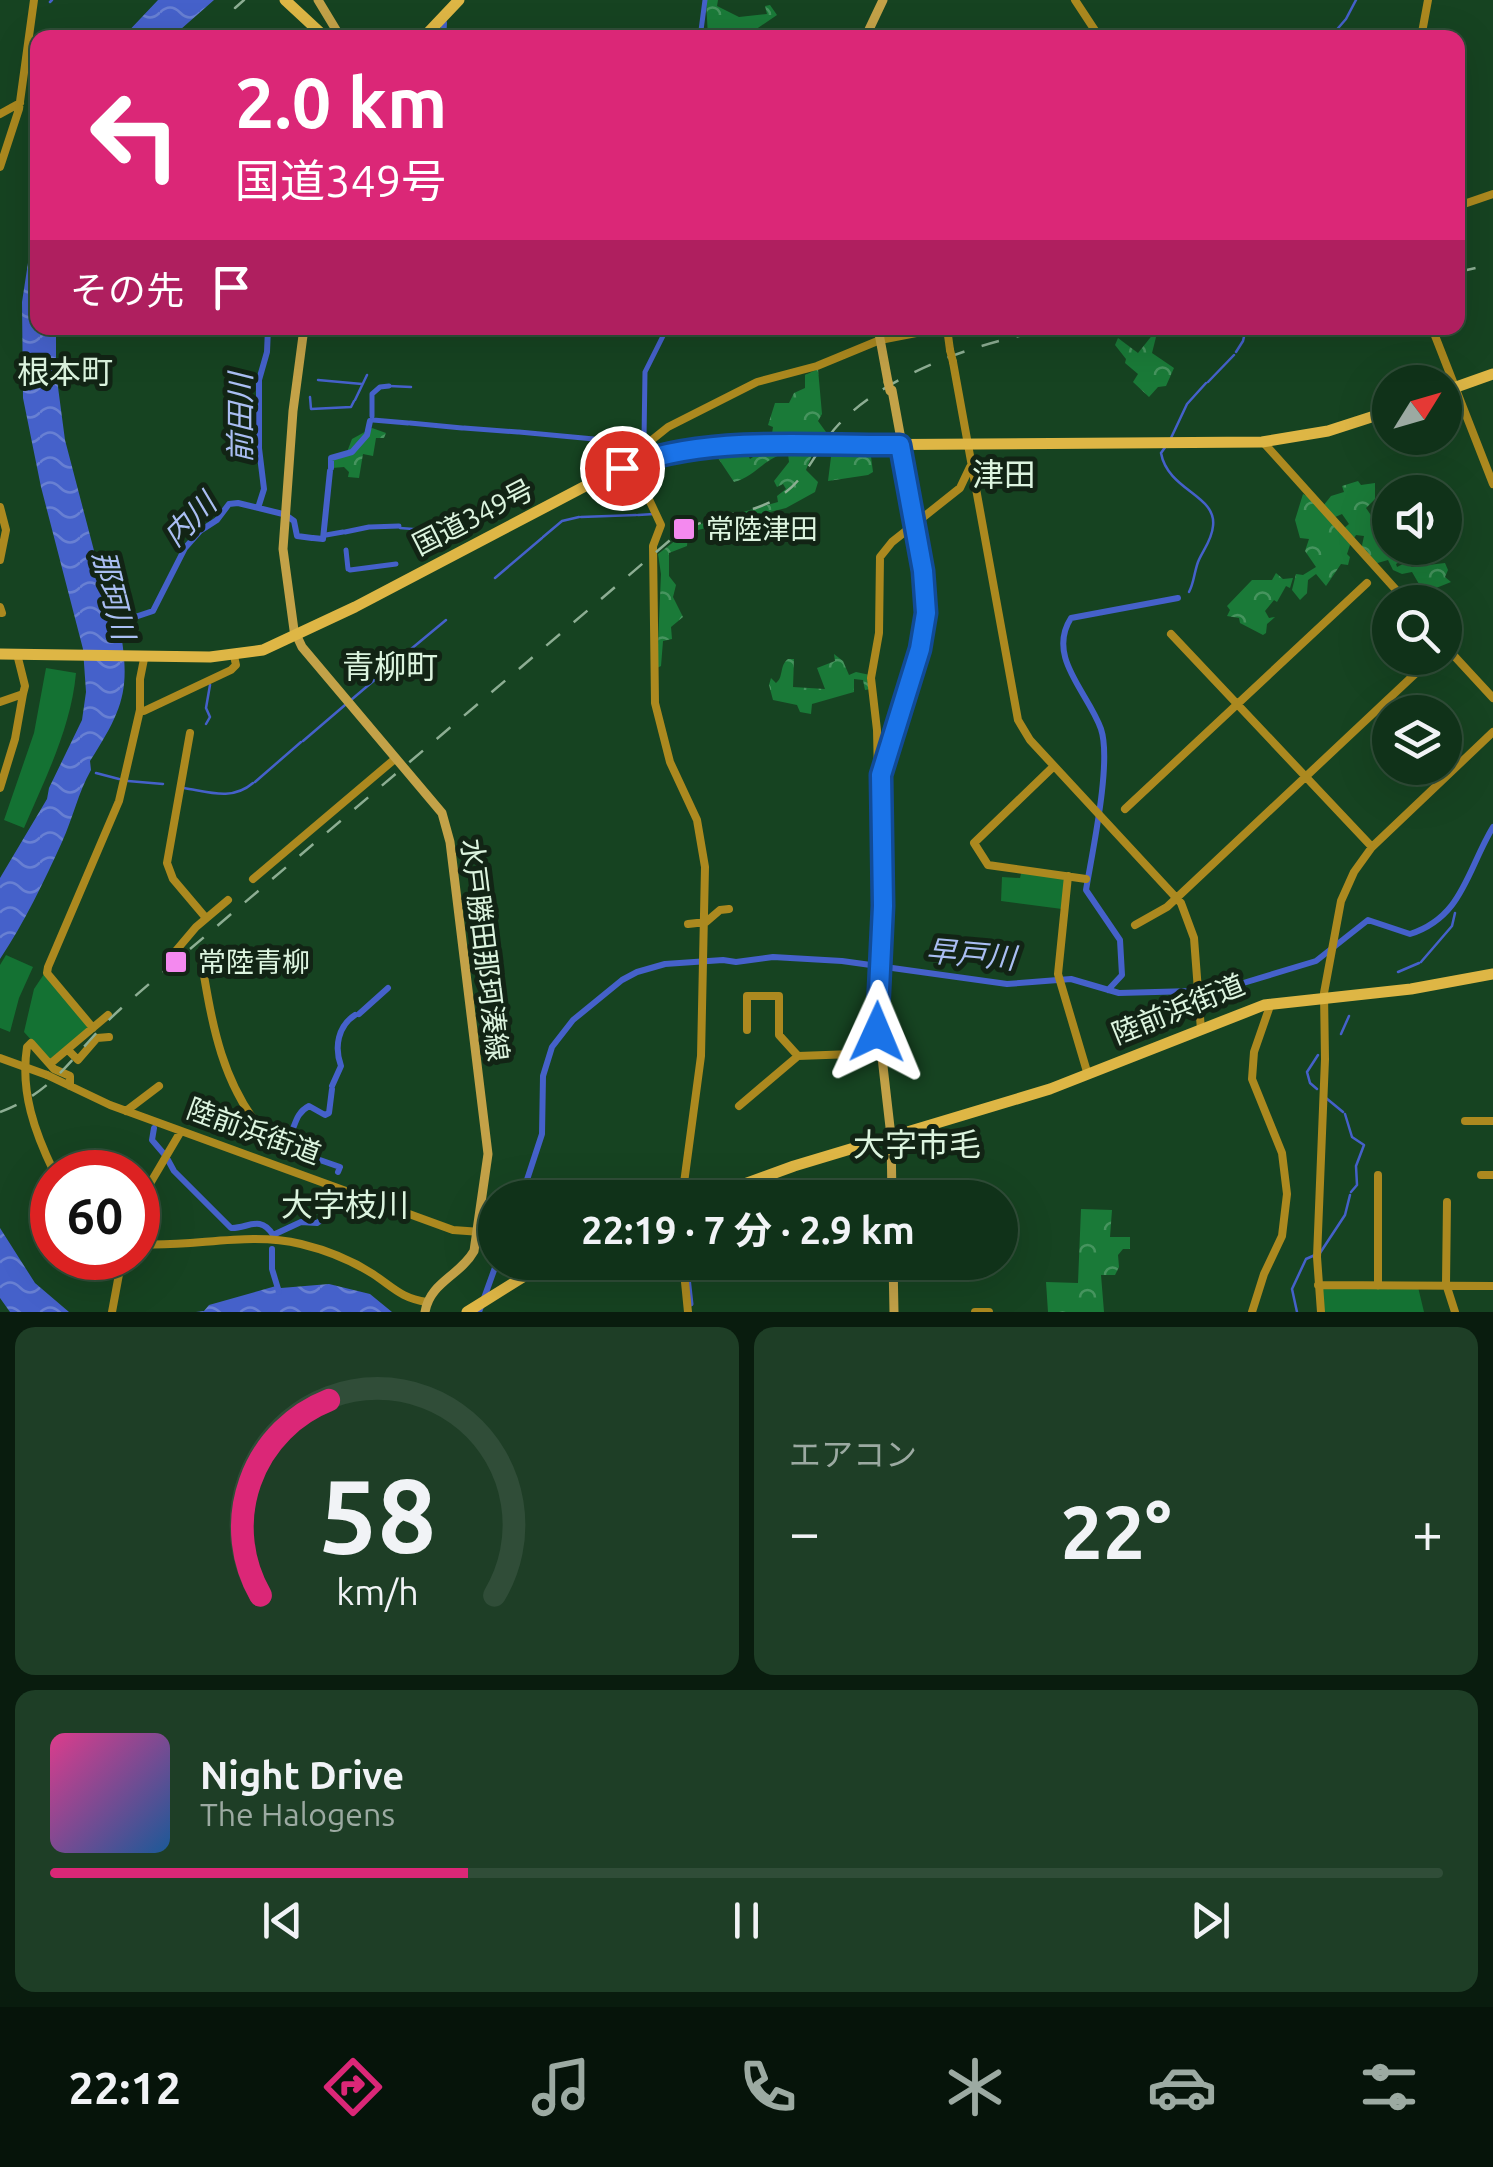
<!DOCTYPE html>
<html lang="ja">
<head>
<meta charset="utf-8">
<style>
	body { margin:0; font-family:Ubuntu,"Noto Sans JP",sans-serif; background:#1e3e26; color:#f1f3f6; height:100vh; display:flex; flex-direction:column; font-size:38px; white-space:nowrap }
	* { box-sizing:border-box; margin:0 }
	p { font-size:32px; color:#9caaa2 }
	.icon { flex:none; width:55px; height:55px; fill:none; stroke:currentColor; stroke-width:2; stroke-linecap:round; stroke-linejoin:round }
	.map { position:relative; height:1312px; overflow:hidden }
	.side { display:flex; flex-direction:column; gap:15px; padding:15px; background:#091c0e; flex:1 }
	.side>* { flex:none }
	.banner { position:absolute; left:30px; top:30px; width:1435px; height:305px; border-radius:20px; box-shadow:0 10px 40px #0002,0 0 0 2px #304d38; background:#db2777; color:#fff; overflow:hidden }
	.needle { width:65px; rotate:53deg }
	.fabs { position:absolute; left:1372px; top:365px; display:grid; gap:20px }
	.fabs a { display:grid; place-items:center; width:90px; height:90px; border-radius:50%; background:#103219; box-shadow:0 10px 40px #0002,0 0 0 2px #304d38; font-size:50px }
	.speed { position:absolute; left:30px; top:1150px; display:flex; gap:20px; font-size:50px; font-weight:700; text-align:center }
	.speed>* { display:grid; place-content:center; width:130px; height:130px; border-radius:50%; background:#103219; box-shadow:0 10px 40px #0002,0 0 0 2px #304d38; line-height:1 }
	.speed .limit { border:15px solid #d22; background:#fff; color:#111 }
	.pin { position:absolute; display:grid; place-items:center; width:85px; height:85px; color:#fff; margin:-42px; border:5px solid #fff; border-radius:50%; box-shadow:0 2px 10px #0007 }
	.me { position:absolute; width:110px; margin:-55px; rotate:1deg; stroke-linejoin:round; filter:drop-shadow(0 0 8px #0008) }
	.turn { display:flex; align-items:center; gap:35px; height:210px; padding:0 40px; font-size:45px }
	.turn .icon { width:130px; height:130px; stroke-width:2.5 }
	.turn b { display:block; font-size:70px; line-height:85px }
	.then { display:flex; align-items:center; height:95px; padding:0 40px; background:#0003; gap:20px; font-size:38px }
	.big { font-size:75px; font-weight:700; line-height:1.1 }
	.side .tile { flex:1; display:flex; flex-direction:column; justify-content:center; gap:15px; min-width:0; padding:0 35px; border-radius:20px; background:#1e3e26 }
	.side .dial { align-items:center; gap:0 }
	.dial svg { height:260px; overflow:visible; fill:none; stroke:#304d38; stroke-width:7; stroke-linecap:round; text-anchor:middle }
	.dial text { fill:#f1f3f6; stroke:none }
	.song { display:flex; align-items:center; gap:30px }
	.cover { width:120px; height:120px; border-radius:15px; background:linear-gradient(135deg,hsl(330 70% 55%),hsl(210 70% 35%)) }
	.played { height:10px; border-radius:5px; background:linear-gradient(90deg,#db2777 30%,#304d38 30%) }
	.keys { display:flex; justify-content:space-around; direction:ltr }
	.heat { display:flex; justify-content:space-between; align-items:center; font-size:55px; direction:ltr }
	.side .tiles { flex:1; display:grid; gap:15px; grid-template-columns:1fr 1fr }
	.tile:last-child { grid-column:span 2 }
	.trip { position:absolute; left:478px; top:1180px; width:540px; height:100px; border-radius:50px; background:#103219; box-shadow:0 10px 40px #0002,0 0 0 2px #304d38; font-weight:700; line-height:100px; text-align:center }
	.menu { display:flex; height:160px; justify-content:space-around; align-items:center; background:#06140a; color:#9caaa2 }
	.menu .icon { width:70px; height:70px }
	.menu .active { color:#db2777 }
	.menu b { font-size:45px; color:#f1f3f6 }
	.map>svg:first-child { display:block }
</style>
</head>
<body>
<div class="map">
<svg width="1493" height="1312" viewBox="0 0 1493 1312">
	<defs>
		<pattern id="forest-crowns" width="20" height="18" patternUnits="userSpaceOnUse" patternTransform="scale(2.5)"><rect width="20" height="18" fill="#1a7a38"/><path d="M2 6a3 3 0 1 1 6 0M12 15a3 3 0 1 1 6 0" fill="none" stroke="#46945e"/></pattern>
		<pattern id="water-waves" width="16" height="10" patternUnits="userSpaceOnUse" patternTransform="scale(2.5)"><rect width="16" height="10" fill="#4561ca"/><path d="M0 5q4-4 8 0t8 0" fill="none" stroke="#6880d3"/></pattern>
	</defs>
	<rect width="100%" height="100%" fill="#164321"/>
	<path fill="url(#forest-crowns)" d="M706,0H718L717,6L739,17L767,14L765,6L770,5L777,15L752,32L749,37H708Z
		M1154,333L1156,337L1152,353L1174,368L1166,386L1158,387L1149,397L1133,382L1138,374L1125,363L1126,359L1115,345L1118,338L1138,353Z
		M818,369L822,414L818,421L826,432L823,438L771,440L773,427L768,425L775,403H789L794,393L805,388V375Z
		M372,428L386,433L384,438H376L373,456L363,454L359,478L348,477L349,472L344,467L332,468V459L347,452L352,439Z
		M765,449L814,450L806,470L818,482L815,492L786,508L694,531L688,534L687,546L669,553V576L676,585L673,597L683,617L671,627L672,639L663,641L661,666L657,668L661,574L658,554L694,526L778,502L777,496L786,489L783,484L777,487L774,481L789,462L788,454C768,454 755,477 734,482L716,455V451L745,450L750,459Z
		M832,449H870L873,472L868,475L828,481Z
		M1358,481L1361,485L1375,483V499L1366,508L1379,527L1390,523V548H1418L1421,556H1410L1396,564L1397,567L1405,563L1412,567L1445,563L1448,570L1445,577L1451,582L1426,592L1433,602H1418L1425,597L1417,588L1419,584L1412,572L1402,574L1393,570L1388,560L1374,564L1361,550L1364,536L1356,535L1353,540L1343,529L1349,524L1342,514L1333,518L1323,506L1331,496L1344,492L1342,486Z
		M1303,494L1313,499L1351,542L1347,554L1350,557L1348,565L1341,564L1326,586L1316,574L1308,580L1307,593L1300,600L1292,590L1296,574L1303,575L1316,567L1305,551L1309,539L1300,538L1295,520Z
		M1276,573L1283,579L1293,578L1290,588L1286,586L1277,602L1274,600L1265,611L1269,618L1275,617L1267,624L1266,633L1263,635L1240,623L1239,618L1227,616L1230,610L1227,606L1252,580H1272Z
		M834,654L843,661L849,675L856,672L870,675L871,689L865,690L863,680L854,679V692L812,704L811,714L800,712L797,705L773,700L769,685L771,678L776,683C784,677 779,666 788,659H794L793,687L825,689L817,668L835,661Z
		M1081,1209L1112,1210L1110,1237H1130V1249H1123L1118,1255L1119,1267L1115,1275H1101L1104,1312H1048L1046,1282L1078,1283Z"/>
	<path fill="#147233" d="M46,668L76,673C71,728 45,779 24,828L4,820L34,733Z
		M1022,870L1066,877L1062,909L1001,901L1002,877L1020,878Z
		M6,955L33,967L19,998L10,1032L0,1028V965Z
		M44,974L90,1028L51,1062L24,1032L34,989Z
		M1321,1287H1418L1424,1312H1323Z"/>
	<path fill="url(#water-waves)" d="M158,0H214L172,37H123Z
		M37,204L38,328H56V372L65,440L97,562L117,615L139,617L119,622C131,688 125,706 90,761L91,770C78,793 73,818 62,842C44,882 24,923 0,959V878L47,799L49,788L82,720L86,692L83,649L41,487L23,398L22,302Z
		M0,1228L35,1283L69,1312H10L0,1298Z
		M329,1284L370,1294L392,1312H196L204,1311L209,1305L276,1286L281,1288Z"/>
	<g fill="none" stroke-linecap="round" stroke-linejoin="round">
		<path stroke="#4561ca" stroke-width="2.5" d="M50,2L52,0
			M1333,34L1346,19L1356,0
			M1236,352L1243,341L1246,328
			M318,380L362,384
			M1208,382L1234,355
			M389,386L411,387
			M310,397L311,409L351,407L354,401
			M355,400L367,375
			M1171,438L1187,404L1206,383
			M1166,446L1161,453C1168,491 1217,495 1213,526C1212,540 1203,550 1198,562C1194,573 1194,583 1189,592
			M638,515L654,514
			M581,517L636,515
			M400,528L452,532
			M543,537L562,521L579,517
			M495,578L542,538
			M399,659L446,620
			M351,700L398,660
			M206,724L210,717L206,708L210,685
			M303,741L345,705
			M96,773L119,779
			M128,781L163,784
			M255,782L301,742
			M184,788C209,792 232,801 253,783
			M1421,962L1452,926L1455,913
			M1398,972L1419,963
			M1341,1034L1349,1016
			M1317,1089L1310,1083L1307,1072L1318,1055
			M1326,1098L1343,1112
			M1345,1114L1352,1137L1364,1145L1356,1166L1357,1185L1351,1192
			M1320,1253L1345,1215L1350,1195
			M1297,1312L1292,1289L1306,1259L1315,1255"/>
		<path stroke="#4561ca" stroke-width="5" d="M700,38L705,0
			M372,416V394L380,387L389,386
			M373,420L408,423
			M410,423L462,428
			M464,428L518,432
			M519,432L594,439
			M597,439L633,442L638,437
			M644,439L645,372L667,328
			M370,527L399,526
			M345,532L369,527
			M326,535L343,532
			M346,550L348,569
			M350,570L396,564
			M688,1277L691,1304"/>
		<path stroke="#4561ca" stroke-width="6" d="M443,38L444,23
			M331,468V458L352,452L367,435L370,421
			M258,508L264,489L259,448V380L267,352L268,328
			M287,516L294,521L297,536L312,538
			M313,538L323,539L330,471
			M132,618L153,611L185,548L200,531L217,520L229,504L238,503L283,514
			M1108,990L1122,975L1120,940L1086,890C1092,853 1112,762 1101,729C1088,692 1046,657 1071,618L1178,598
			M359,1014L388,988
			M332,1086L341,1066C334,1047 338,1026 355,1015
			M332,1089L329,1113L325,1115L309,1106C294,1114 296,1127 288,1139L294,1150L298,1149L317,1159L340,1167L338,1172
			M154,1128L152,1140L164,1154
			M168,1160L174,1171L231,1228C247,1229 260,1214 273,1235
			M521,1198L542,1134L543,1076L552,1047L573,1020L622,980L637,972L665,964L723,960L736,962L773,957L842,961L1007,984L1071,979L1119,993L1192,991L1230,987L1316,961L1368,920L1410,934C1463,917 1467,870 1493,827
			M273,1235L301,1222L317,1223L337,1209L332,1195
			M272,1249V1269L279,1292
			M479,1312L497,1262"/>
		<path stroke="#ac891f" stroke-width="8" d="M1075,0L1100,38
			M1421,38L1428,0
			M0,114L20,103
			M0,167L19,109L34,0
			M1458,206L1493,194
			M947,328L950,350
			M1432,328L1493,484
			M953,362L1018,720L1030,740L1181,903L1194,938L1201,1030
			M1263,442L1407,602
			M633,462V455L668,427L757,382L817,366L880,340L942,328
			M645,462L646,493L661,525L653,546L655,703L670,762L697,820L705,867L701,1056L682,1198
			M0,507L6,530L0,560
			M0,607L2,613
			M1171,634L1372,847
			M1445,646L1493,698
			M144,659L140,679V710L144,711L231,670L236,665L234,656
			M0,702L23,694L25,686L17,654
			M190,733L167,863L173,879L206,918
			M1054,766L974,843L988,865L1086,879
			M881,780L878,776L877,730L871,678L879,633L880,557L892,542L960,488L970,467
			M0,788L15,739L23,694
			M1125,809L1367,583
			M1068,876L1058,974L1088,1075
			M253,879L396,758
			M688,924L706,922L720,910L729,909
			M1135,925L1167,907L1432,658
			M174,953L196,927L228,900
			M201,958C212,1023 221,1083 265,1134
			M93,1028L47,973L48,967L119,801L140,710
			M747,1030V996H779V1035L798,1056
			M68,1050L78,1060L97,1038L109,1037
			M50,1064L108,1015
			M47,1075L110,1105L453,1230L495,1233
			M739,1106L798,1056L881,1053
			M126,1111L159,1086
			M1465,1121H1493
			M54,1172C35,1133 20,1092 27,1047L31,1043L54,1069L70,1076V1086
			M1378,1175V1286
			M1481,1175H1493
			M1447,1202L1446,1284L1455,1312
			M138,1204L181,1131
			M138,1244C192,1248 248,1231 301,1244C326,1250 351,1260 373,1274C394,1288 401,1298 427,1302
			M683,1262L688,1312
			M1318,1285L1493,1286
			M112,1312L122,1258
			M975,1312H989
			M1252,1312L1264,1274L1282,1236L1287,1194L1282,1153L1252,1079L1254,1052L1271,1003
			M1321,1312L1317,1257L1325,1059L1324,993L1341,901L1354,872L1372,847L1493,732"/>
		<path stroke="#c3a248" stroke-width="9" d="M318,0L341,38
			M865,38L883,0
			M304,328L293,411L283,549L294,630L302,647L442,813L450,842L488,1154L474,1251C460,1276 430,1282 425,1312
			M878,328L888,382
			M892,1198L891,1136L879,1031L886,905L882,793L887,755L925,641L928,613L926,576L892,390
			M893,1262L894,1312"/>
		<path stroke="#deb645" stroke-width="11" d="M285,0L326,38
			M423,38L459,0
			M1445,391L1493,374
			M825,445L1262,442L1328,431L1390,411
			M0,654L210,657L263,650L355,607L633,461L694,445L820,443
			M706,1198L794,1166L1050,1089L1264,1005L1411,989L1493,974
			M467,1312L547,1262"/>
		<path stroke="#8dae93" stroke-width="2.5" d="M235,8L244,0"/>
		<path stroke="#8dae93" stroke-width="2.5" stroke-dasharray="18 18" stroke-linecap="butt" d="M1458,272L1493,264
			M0,1112C50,1093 68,1063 102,1027C116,1012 133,998 149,984L675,536C708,512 750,518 782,495C808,477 817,447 839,424C891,370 990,338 1062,328"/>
		<path stroke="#ac891f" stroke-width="8" d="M950,350L953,362
			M0,1058L47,1075"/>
		<path stroke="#c3a248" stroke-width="9" d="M888,382L890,391"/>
		<path stroke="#deb645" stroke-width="11" d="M820,443H826"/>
	</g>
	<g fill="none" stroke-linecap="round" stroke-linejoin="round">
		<defs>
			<path id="route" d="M622,468C703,434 812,446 900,445L923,571L926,613L920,649L881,775L883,906L877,1032"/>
		</defs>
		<use href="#route" stroke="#114b97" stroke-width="25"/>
		<use href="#route" stroke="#1a73e8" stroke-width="18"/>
	</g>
	<g fill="#f489ef" stroke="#122415" stroke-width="4">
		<rect x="672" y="517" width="24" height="24" rx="5"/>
		<rect x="164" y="950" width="24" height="24" rx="5"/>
	</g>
	<g text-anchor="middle" stroke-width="10" stroke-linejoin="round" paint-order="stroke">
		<g font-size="28" fill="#dcf4df" stroke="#122415">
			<text transform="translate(473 517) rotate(-27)" y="10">国道349号</text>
			<text transform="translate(485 950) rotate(83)" y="10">水戸勝田那珂湊線</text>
			<text transform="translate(1178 1009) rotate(-22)" y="10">陸前浜街道</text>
			<text transform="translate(254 1131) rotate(20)" y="10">陸前浜街道</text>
		</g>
		<g font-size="28" fill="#dcf4df" stroke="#122415" text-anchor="start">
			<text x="706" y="539">常陸津田</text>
			<text x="198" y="972">常陸青柳</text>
		</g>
		<g font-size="30" font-style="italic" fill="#aabef2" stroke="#122415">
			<text transform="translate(241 418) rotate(-90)" y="10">前田川</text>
			<text transform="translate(190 520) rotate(-45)" y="10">内川</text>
			<text transform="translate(113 595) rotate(76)" y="10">那珂川</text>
			<text transform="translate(971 955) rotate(5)" y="10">早戸川</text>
		</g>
		<g font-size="32" fill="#dcf4df" stroke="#122415">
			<text x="65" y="383">根本町</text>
			<text x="1004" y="486">津田</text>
			<text x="390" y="678">青柳町</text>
			<text x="917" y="1156">大字市毛</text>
			<text x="345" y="1216">大字枝川</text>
		</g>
	</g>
</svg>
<div class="fabs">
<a><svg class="needle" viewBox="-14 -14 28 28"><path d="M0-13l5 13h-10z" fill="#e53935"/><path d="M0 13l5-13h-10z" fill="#9caaa2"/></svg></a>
<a><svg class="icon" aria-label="sound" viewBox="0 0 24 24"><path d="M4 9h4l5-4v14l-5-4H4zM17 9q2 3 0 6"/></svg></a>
<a><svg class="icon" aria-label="search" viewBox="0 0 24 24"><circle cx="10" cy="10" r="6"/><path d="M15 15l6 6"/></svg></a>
<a><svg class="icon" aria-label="layers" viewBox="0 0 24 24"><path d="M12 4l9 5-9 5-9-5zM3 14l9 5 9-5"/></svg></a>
</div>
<div class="speed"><div class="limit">60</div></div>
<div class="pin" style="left:622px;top:468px;background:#d93025"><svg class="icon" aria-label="arrive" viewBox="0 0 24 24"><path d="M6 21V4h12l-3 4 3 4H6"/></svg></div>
<svg class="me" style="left:877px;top:1032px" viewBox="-20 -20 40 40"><path d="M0-17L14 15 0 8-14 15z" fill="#1a73e8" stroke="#fff" stroke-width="4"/></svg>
<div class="trip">22:19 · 7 分 · 2.9 km</div>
<div class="banner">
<div class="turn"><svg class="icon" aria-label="left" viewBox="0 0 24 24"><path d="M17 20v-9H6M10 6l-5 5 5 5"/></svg><div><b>2.0 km</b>国道349号</div></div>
<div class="then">その先<svg class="icon" aria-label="arrive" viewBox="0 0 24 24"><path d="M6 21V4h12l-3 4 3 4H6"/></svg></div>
</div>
</div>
<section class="side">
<div class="tiles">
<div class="tile dial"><svg viewBox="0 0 100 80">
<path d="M14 69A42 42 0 1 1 86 69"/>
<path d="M14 69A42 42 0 0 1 35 9" stroke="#db2777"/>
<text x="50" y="56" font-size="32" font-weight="700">58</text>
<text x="50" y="72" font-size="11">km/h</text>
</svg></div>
<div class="tile"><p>エアコン</p>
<div class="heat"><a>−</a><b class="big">22°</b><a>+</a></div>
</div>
<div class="tile">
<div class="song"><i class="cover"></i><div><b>Night Drive</b><p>The Halogens</p></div></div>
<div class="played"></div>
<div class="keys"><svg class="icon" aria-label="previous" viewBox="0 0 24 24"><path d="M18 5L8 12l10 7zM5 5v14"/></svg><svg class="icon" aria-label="pause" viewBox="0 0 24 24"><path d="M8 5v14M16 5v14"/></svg><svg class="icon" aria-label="next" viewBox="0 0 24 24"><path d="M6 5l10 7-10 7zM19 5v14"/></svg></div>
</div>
</div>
</section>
<nav class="menu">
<b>22:12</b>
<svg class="icon active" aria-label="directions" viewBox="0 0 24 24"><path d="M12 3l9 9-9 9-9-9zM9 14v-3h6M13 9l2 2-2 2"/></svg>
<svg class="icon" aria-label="music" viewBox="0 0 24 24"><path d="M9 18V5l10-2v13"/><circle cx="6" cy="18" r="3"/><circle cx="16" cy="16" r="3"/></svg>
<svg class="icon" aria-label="phone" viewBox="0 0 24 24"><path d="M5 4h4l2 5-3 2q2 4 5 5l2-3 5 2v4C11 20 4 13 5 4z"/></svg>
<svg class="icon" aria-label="climate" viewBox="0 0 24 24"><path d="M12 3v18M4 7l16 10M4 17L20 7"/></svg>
<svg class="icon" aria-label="car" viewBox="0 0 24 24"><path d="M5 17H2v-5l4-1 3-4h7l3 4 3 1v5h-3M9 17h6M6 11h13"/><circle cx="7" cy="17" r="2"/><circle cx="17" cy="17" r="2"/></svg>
<svg class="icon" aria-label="filters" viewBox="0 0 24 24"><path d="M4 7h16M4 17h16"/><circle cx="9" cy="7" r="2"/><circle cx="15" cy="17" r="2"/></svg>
</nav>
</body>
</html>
